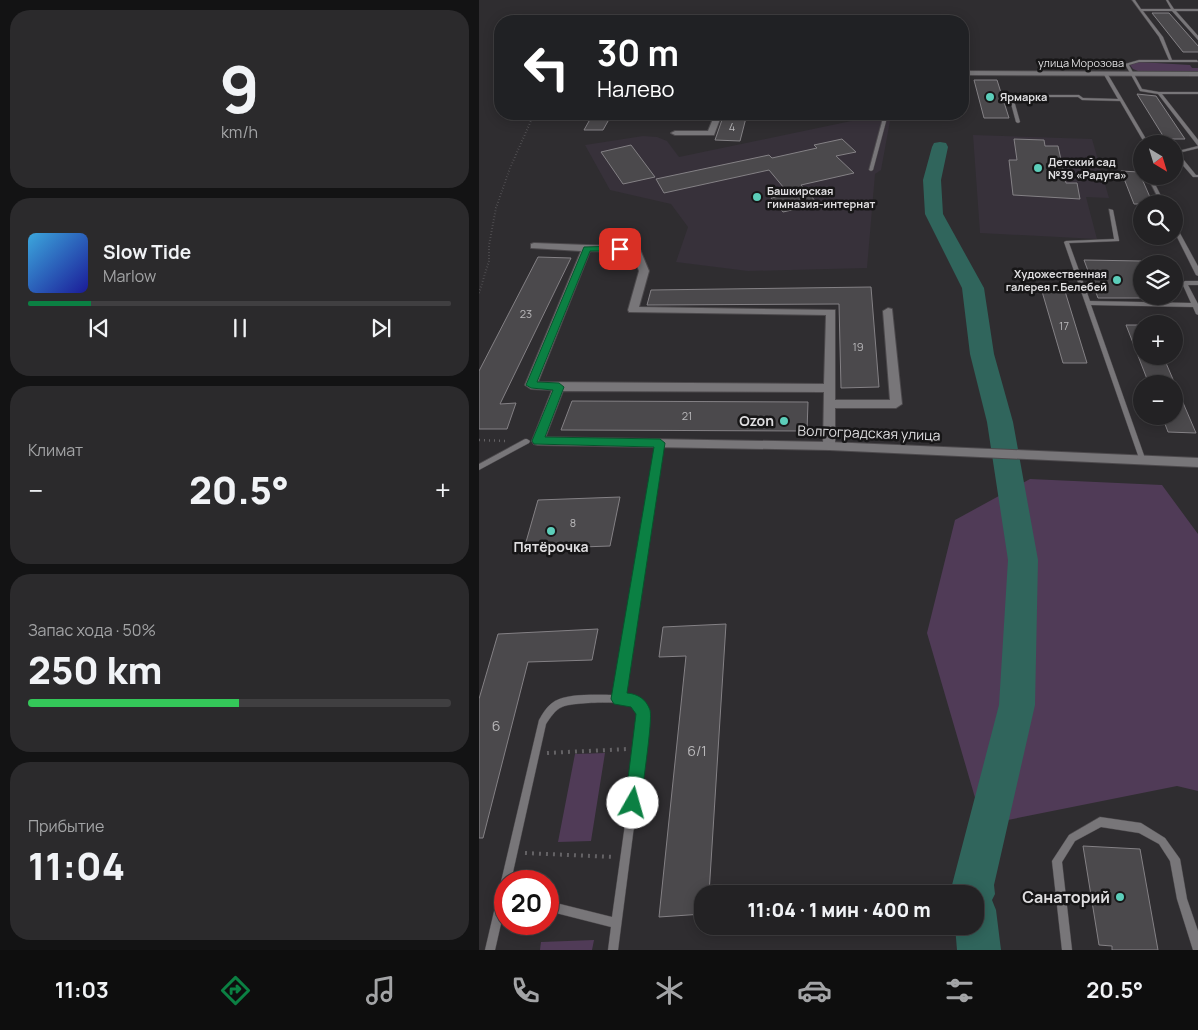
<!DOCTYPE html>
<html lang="ru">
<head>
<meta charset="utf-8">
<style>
	body { margin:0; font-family:Manrope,sans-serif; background:#2b2a2c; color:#f1f3f6; height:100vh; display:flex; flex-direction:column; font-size:19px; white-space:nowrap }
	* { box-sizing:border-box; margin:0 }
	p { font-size:16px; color:#a3a4a6 }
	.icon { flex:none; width:28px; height:28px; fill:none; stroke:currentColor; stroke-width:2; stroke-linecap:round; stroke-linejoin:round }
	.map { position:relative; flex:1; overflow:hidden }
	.sheet { display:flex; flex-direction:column; gap:10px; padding:10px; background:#131314; width:479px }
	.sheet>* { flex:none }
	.top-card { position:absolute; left:15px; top:15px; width:475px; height:105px; border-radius:20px; box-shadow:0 2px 12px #0003,0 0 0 1px #403f41; background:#202124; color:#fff; overflow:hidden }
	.needle { width:32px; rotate:142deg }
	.tools { position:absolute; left:654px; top:135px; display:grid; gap:10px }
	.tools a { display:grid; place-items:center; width:50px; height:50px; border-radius:50%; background:#232224; box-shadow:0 2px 12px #0003,0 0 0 1px #403f41; font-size:25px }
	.speed { position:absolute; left:15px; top:870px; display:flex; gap:10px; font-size:25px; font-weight:700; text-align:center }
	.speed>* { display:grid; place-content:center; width:65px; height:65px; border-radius:50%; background:#232224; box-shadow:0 2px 12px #0003,0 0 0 1px #403f41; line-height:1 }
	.speed .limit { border:8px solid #d22; background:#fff; color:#111 }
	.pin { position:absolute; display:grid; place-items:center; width:42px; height:42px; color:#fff; margin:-21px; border-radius:10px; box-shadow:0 2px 8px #0006 }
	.me { position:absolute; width:55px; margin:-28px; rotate:7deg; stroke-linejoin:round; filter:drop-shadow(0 0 4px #0008) }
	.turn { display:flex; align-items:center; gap:18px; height:105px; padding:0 20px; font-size:22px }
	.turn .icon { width:65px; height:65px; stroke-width:2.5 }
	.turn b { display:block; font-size:35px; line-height:42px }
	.big { font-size:38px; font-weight:800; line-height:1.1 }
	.sheet .tile { flex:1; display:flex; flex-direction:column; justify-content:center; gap:8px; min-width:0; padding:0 18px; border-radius:20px; background:#2b2a2c }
	.sheet .dial { align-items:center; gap:0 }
	.dial b { font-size:65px; line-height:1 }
	.song { display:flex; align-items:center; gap:15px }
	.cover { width:60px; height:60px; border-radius:8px; background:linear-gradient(135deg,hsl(200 70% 55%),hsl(240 70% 35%)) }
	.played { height:5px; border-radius:2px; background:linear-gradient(90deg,#0b8043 15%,#403f41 15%) }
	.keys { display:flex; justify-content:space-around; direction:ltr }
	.heat { display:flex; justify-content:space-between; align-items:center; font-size:28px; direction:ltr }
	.charge { height:8px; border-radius:4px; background:linear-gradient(90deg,#34c759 50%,#403f41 0) }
	.trip { position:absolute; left:215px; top:885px; width:290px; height:50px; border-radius:20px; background:#232224; box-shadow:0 2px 12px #0003,0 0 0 1px #403f41; font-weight:800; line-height:50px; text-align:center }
	.menu { display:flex; height:80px; justify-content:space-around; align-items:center; background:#0e0e0e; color:#a3a4a6 }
	.menu .icon { width:35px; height:35px }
	.menu .on { color:#0b8043 }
	.menu b { font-size:22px; color:#f1f3f6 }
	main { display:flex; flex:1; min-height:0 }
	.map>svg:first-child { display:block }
</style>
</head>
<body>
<main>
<section class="sheet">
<div class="tile dial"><b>9</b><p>km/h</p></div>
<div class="tile">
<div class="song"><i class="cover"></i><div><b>Slow Tide</b><p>Marlow</p></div></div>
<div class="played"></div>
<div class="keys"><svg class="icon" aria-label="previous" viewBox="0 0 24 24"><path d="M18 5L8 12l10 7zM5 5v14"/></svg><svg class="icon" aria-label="pause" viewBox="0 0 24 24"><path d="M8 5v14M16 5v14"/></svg><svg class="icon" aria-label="next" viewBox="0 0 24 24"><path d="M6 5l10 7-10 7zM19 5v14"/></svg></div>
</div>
<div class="tile"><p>Климат</p>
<div class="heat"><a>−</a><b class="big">20.5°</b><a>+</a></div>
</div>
<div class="tile"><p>Запас хода · 50%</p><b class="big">250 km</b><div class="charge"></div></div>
<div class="tile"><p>Прибытие</p><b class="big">11:04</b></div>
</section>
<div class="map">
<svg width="720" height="950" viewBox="0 0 720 950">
	<rect width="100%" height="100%" fill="#2f2d30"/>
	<path fill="#37313a" d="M377,120L411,121L402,170L396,174L388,268L269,271L197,262L209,227L192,204L131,190L106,145L164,136L178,137L188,141L200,157Z
		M494,135L613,139L630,198L607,197L618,239L501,233Z"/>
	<path fill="#503b57" d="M660,62L711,65L713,68H719V72L659,71L654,69L651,65Z
		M551,479L683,485L719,534V791L698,786L504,825L448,633L476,520Z
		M126,753L112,841L79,842L96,754Z
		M115,940L113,950H61L62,942Z"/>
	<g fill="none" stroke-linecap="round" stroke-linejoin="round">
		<path fill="#30655c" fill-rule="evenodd" d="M461,142L467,143L469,147L462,180L464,214L505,288L515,354L534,422L559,560L556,705L515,885L516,894L513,900L517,910L522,950H478L476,926H496V894H474L473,885L520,705L529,560L508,422L491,354L483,288L446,214L444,180L453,147L455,143Z"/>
	</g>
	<path fill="#4b494c" stroke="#848185" d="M673,13H690L720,47V52H704Z
		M495,80H518L530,118H505Z
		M658,94L677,96L706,139H686Z
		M114,114H133L124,130H105Z
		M245,114H268L261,141L236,140Z
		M363,139L377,152L357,156L375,173L322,185L339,204L304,212L292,198L310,194L290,170L185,193L177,179L290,155L293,158L338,148L335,145Z
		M535,139L565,140L566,146H579L587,183H598L601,199L534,195L530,160H538Z
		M152,145L176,177L144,184L122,152Z
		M642,171L660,172L674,204H655Z
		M59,257L92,258L21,404L37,403L28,429H0V371Z
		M605,260L662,261V298H619Z
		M392,287L400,387L362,388L360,304L168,305L172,290Z
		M562,288H585L608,363H584Z
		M647,325H662V356H684L717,433L689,432L683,416H695V384H670Z
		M93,401L329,402L328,431L82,430Z
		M141,497L131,546L45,549L59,500Z
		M247,624L230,894H224V914L180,917L207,656L180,657L184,627Z
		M119,629L113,660L49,662L4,838H0V699L19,634Z
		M604,846L661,849L679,950H633V946L620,945Z"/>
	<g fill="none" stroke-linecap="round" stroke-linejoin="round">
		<defs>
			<path id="lane" d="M653,0H656L662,9H692L687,0H689L695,9H720V11H697L720,37V41L693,11H664L684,37L693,60H718L719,62H660L650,65L663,89L680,92H720V94H683L720,141V148L695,154V152L719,146L679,94L661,91L646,64L660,60H690L680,37Z
				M626,72L628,73L670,144H666L641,101L603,100L599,97H534L541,122L539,123L537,122L530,96L532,95H600L604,98L639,99L624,73Z
				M405,114H409L394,170L392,171L390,170Z
				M695,155L704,159L717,175H720V177H714L700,161L695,158Z
				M668,176H672L686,204H682Z
				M630,209L634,210L640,240V241L590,243L611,301L712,303L703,283L706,281H720V285H709L720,306V315L717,314L714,307L612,305L667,461L664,463L661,461L585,242L587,241L635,239Z
				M695,225L697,226L720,268V276L717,275L695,231Z
				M46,439H48L51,441L50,443L0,470V464Z
				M179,441H183L184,443L145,696C161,697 166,702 169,718L139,950H129L132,927L69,911V901L133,917L161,718C160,713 159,708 153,705C143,701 93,702 83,707C76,710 71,718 67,724L32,881H26V906L16,950H6L60,720C64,713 68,706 76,701C90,693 120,695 136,695Z
				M621,817L662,823L686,838L701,859L708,899L720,934V950H714L698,899L691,861L680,844L660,833L622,827L596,841L583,862L593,950H583L573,861L590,835Z"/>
			<path id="street" d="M236,114H243L235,135H196L192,133L196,131H229Z
				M55,243L160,247L170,271L160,307L356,310V400H411L404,311L409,308L413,309L423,404L417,408H356V446L350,450L344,446L345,392L84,391L65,441L59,445L55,444L53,441L73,390L52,389L46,385L102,251L52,248V244ZM111,251L153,252L160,271L149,310L150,312L347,315L345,384L59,382Z"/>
			<path id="secondary" d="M484,71L720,72V76L484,75Z
				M59,437L350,442L720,458V467L350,450L59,445L53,441Z"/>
		</defs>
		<use href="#lane" stroke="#4c494c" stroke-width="1"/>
		<use href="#street" stroke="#4c494c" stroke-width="2"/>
		<use href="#secondary" stroke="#4c494c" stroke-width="2"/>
		<path stroke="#646265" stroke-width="2" stroke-dasharray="0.5 2.5" stroke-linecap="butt" d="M0,293L10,261V245L17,208L31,168L55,114"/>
		<path stroke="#646265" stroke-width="2.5" stroke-dasharray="1 4" stroke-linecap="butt" d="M0,440L26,441"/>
		<path stroke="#646265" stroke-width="4" stroke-dasharray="2 5" stroke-linecap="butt" d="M68,753L149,749
			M46,853L135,857"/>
		<use href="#lane" fill="#787679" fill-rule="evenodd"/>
		<use href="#street" fill="#787679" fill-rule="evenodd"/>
		<use href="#secondary" fill="#787679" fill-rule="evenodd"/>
	</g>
	<path fill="#0b8043" stroke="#07532c" d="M105,247L141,246L145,249L141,251H111L58,382L80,383L85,387L66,437L181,439L186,443L148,693C159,694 167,699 171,710C174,720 163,788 162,803L159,808L154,811L148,808L146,803L157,714L152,707L135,704L132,699L175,447L55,444L53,441L74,390L52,388L47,385Z"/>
	<g fill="#5cceba" stroke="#171617" stroke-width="2">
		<circle cx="511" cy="97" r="5"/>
		<circle cx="559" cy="168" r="5"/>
		<circle cx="278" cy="197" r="5"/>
		<circle cx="638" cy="280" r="5"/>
		<circle cx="305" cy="421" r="5"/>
		<circle cx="72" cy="531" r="5"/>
		<circle cx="641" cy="897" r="5"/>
	</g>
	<g text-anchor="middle" stroke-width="5" stroke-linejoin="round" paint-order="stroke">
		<g font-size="11" fill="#dfdee0" stroke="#171617">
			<text x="602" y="67">улица Морозова</text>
		</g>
		<g font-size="11" font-weight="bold" fill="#dfdee0" stroke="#171617" text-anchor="start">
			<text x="521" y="101">Ярмарка</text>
			<text x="569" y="166">Детский сад<tspan x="569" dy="13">№39 «Радуга»</tspan></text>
			<text x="288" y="195">Башкирская<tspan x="288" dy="13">гимназия-интернат</tspan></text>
			<text x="628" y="278" text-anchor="end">Художественная<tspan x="628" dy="13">галерея г.Белебей</tspan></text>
		</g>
		<g font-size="11" fill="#bab9bb">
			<text x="253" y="131">4</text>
			<text x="47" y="318">23</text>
			<text x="585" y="330">17</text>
			<text x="379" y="351">19</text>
			<text x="208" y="420">21</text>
			<text x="94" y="527">8</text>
		</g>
		<g font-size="14" font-weight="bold" fill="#dfdee0" stroke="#171617" text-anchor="end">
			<text x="295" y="426">Ozon</text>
			<text x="72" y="552" text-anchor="middle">Пятёрочка</text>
		</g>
		<g font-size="14" fill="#dfdee0" stroke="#171617">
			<text transform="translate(390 433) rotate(2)" y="5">Волгоградская улица</text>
		</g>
		<g font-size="14" fill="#bab9bb">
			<text x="17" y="731">6</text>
			<text x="218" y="756">6/1</text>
		</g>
		<g font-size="16" font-weight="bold" fill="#dfdee0" stroke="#171617" text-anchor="end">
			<text x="631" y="903">Санаторий</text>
		</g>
	</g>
</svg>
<div class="tools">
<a><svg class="needle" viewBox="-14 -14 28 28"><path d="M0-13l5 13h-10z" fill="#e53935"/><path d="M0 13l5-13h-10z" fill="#a3a4a6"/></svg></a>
<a><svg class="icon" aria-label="search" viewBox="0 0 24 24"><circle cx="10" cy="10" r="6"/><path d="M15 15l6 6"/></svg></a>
<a><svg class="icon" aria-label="layers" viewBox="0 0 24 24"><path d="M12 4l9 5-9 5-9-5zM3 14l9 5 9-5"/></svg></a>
<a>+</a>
<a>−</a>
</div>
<div class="speed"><div class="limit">20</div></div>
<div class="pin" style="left:141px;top:249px;background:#d93025"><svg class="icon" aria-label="arrive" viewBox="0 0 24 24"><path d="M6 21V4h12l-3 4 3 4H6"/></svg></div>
<svg class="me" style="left:154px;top:803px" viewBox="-20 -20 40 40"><circle r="19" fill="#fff"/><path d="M0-13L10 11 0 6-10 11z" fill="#0b8043"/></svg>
<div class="trip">11:04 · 1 мин · 400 m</div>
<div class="top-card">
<div class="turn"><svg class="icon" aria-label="left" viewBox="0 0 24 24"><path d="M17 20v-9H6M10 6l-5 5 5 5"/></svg><div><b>30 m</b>Налево</div></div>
</div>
</div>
</main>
<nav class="menu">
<b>11:03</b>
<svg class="icon on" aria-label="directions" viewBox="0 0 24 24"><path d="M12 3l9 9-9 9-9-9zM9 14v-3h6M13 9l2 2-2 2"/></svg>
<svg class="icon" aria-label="music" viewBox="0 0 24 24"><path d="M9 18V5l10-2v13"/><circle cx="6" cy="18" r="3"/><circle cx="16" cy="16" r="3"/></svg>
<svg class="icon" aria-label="phone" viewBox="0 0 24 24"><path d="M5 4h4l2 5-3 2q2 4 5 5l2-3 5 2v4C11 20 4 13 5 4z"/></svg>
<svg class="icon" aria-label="climate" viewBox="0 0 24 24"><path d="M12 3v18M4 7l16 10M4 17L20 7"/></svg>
<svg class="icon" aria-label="car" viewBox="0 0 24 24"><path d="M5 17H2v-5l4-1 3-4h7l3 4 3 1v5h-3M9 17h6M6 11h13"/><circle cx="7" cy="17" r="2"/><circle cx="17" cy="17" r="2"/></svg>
<svg class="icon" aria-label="filters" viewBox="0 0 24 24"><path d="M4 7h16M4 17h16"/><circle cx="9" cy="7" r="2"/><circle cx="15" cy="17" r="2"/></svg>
<b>20.5°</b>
</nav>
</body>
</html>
